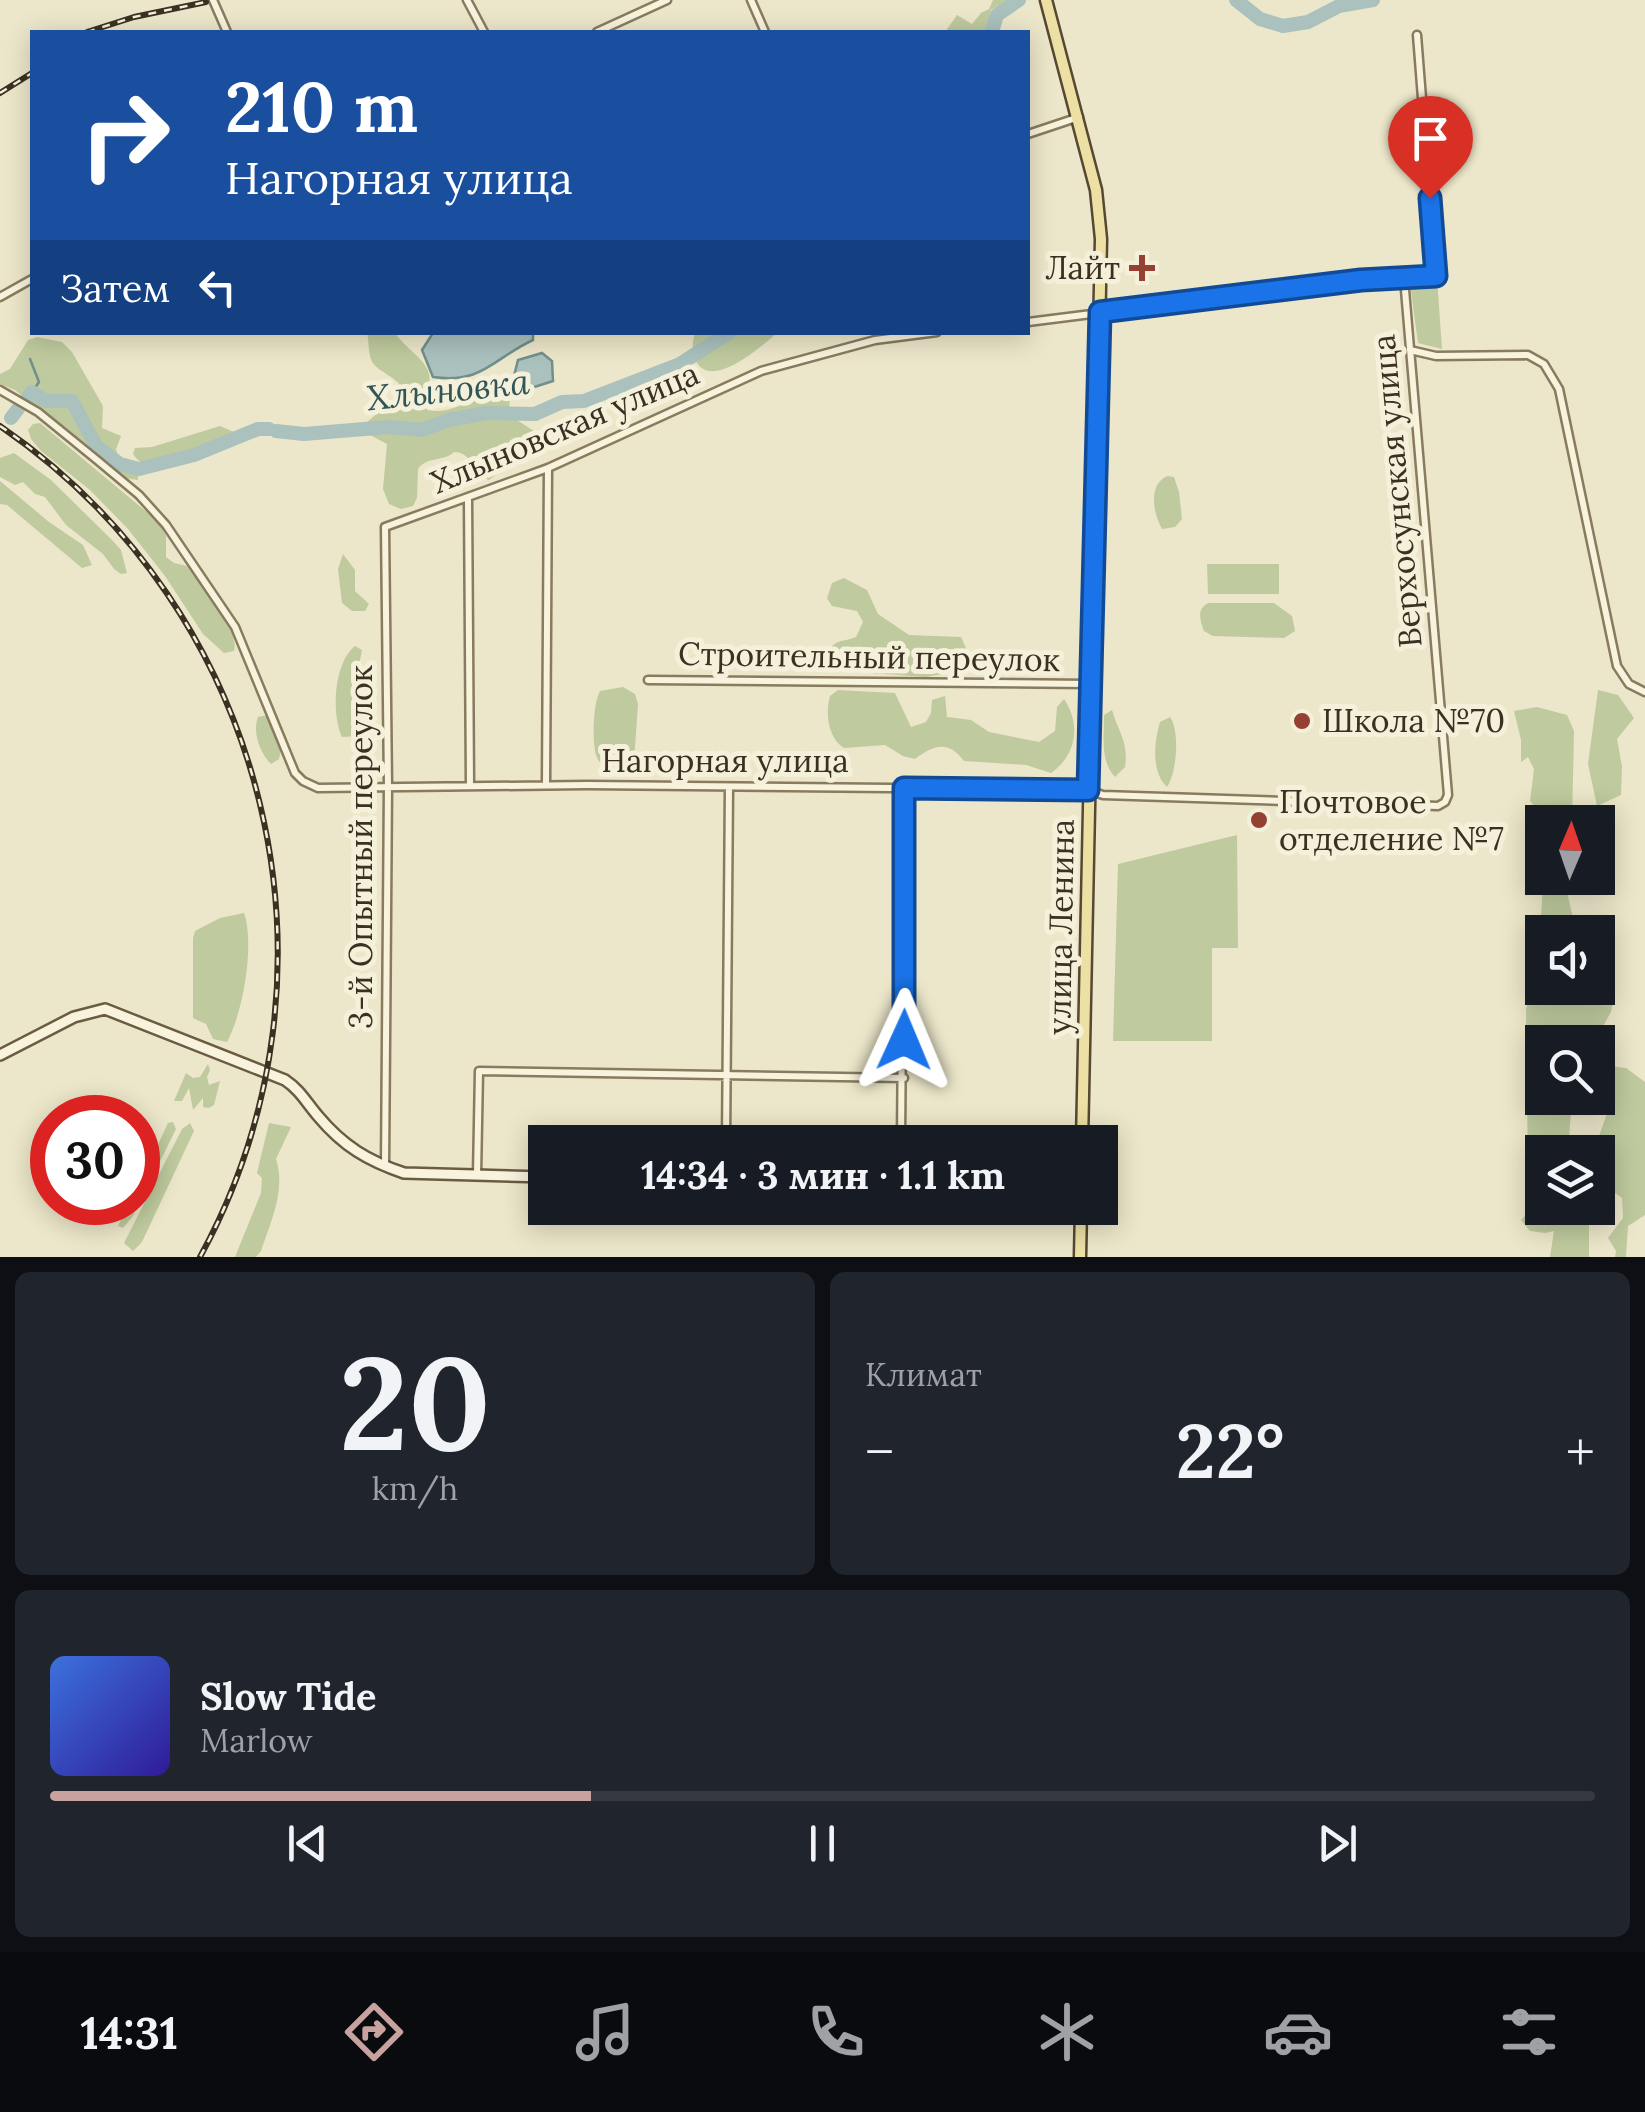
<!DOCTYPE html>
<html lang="ru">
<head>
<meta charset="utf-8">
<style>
	body { margin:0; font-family:Lora,serif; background:#20242c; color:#f1f3f6; height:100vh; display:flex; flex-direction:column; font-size:38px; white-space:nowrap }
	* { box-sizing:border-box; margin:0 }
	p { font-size:32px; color:#9ea1a6 }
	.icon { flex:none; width:55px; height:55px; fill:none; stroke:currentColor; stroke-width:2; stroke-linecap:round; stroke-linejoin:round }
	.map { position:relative; height:1257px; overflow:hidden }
	.details { display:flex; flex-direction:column; gap:15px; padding:15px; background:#0d0f14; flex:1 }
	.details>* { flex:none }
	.guide { position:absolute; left:30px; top:30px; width:1000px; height:305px; border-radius:0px; box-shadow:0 5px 25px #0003; background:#1a4fa0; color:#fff; overflow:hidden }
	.needle { width:65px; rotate:2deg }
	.fabs { position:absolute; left:1525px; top:805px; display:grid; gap:20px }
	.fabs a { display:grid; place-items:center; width:90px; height:90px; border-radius:0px; background:#171b24; box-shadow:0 5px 25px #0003; font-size:50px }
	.speed { position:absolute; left:30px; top:1095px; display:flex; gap:20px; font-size:50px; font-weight:700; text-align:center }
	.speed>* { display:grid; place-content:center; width:130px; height:130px; border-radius:50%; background:#171b24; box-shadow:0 5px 25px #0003; line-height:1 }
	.speed .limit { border:15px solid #d22; background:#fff; color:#111 }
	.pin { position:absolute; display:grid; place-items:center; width:85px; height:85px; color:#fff; margin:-102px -42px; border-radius:50% 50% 50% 0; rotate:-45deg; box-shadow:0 0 10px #0007 }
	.pin .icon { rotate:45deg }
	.me { position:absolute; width:110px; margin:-55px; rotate:1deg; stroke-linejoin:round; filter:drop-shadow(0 0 8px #0008) }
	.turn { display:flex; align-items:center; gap:35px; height:210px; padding:0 30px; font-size:45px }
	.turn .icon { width:130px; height:130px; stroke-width:2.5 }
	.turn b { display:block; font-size:70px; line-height:85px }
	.then { display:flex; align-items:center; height:95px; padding:0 30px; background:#0003; gap:20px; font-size:38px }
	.big { font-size:75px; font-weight:700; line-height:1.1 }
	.details .widget { flex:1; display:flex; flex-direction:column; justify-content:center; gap:15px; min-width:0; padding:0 35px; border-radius:15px; background:#20242c }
	.details .dial { align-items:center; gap:0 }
	.dial b { font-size:130px; line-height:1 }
	.song { display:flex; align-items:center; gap:30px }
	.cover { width:120px; height:120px; border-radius:15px; background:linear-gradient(135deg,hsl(220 70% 55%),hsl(250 70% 35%)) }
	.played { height:10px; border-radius:5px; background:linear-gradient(90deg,#c7a29e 35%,#363941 35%) }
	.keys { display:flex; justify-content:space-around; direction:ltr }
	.heat { display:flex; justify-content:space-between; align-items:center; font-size:55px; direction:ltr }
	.details .tiles { flex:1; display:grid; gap:15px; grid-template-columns:1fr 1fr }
	.widget:last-child { grid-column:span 2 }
	.trip { position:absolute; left:528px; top:1125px; width:590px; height:100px; border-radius:0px; background:#171b24; box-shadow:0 5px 25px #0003; font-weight:700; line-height:100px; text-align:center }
	.dock { display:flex; height:160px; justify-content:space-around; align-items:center; background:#090b0e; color:#9ea1a6 }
	.dock .icon { width:70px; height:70px }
	.dock .selected { color:#c7a29e }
	.dock b { font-size:45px; color:#f1f3f6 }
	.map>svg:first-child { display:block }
</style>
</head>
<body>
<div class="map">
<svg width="1645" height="1257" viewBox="0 0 1645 1257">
	<rect width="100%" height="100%" fill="#ece7ca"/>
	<path fill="#bfca9e" d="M993,0H1009L991,10L988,32H945L957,15L972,24L981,13L989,9Z
		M1437,278L1442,349L1418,343L1411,291L1414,280Z
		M394,332C413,358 445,367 421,399L427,410C463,417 481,383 510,389L509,415L534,431L538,437L534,446L489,480L477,474C471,463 468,452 454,452C444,462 427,456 418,469L417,498L413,506L401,509L389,504L383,489L387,444L366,433L365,424L381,410L403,405L407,397C399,374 375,373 371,359C368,352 369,340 367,333Z
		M695,333V332L777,333C762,346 714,389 697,363C691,353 692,343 695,333Z
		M37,337L62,342L72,352L103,406L102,428L121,436L116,449L120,464L138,476V480L123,478L15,390L0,384V374L10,369L28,340Z
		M40,423L161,524L166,536V557L174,563L187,566C201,585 240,629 234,651L224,653L203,634L165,576L128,529L90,490L41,451L31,439L28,430L33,424Z
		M220,426L236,433L234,444C208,456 153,485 133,454L135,448L152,447Z
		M14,453L51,480L113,541L121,550L127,573L121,574L114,569L103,554L66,525L45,497L35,494L23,482L15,485L0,477V458Z
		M1167,476L1174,477L1179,492L1182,519L1175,527L1162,529C1153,513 1148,485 1167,476Z
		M0,481L49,522L83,545L92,565L82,568L7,505L0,504Z
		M343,554L355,570V591L369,604L365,611H352L342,603L338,569Z
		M1207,564H1279V594H1208Z
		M844,578L867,590L878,614L909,635L961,637L966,648L961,671L926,677L842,671L832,667L827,655C834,638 841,643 856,637L863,622L857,611L832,606L827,598L832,583Z
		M1209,603H1274L1292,616L1295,631L1284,638L1213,636L1204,631C1200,621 1196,608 1209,603Z
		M355,646L362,650L352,701L367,729L362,736L342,737C331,714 334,662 355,646Z
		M623,687L635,694L638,704L634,762C624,777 602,773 596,755C592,741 593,703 600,691Z
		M838,690L895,693L911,727L926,722L931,713L932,700L945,696L947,717L971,720L989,732L1039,742L1055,731L1057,707L1064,699C1081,724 1077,755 1051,773L1026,765L964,761C948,740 934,745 915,759L903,756L885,745L844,748C828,738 825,714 830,696Z
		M1598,690L1618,695L1634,718L1617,739L1622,766L1621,795L1597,806L1588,764Z
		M1537,707L1567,715L1574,731L1572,822H1559L1556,812L1548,805L1544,809L1536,808L1530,801L1534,769L1528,757L1521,762V740L1514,711Z
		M1112,710C1118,731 1129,743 1125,767L1115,777C1100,761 1104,737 1104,715Z
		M268,715L281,750L279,759L271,764C260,753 252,732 258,717Z
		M1170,717C1180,731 1177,772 1167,787C1151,772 1154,742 1160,722Z
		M1237,835L1238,948H1212V1041H1113L1118,864Z
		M1550,878H1564L1576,932H1542V988H1582L1583,1000L1588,1005L1594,999L1615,993L1611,1012L1596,1039L1542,1042V1098H1572L1568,1152H1542V1208H1588L1585,1215L1589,1224V1257H1550L1554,1231L1545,1233L1530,1231L1521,1220L1532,1208L1528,1179L1526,1010L1539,945L1543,885Z
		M244,913C255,944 243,1013 227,1042L213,1039L206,1024L193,1018V938L195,931L220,918Z
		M208,1064L210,1070L207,1077L209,1085L220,1081L214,1105L209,1108L203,1107V1098L193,1110L189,1088L182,1101H174L186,1073L193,1078L200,1077Z
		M1611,1066L1626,1068L1645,1082V1215L1628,1226L1626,1257H1615L1616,1251L1608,1238L1623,1218L1622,1198L1600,1182L1598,1152L1594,1150L1610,1105L1608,1090Z
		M173,1122L176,1129L133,1216L123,1228L118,1226L129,1203L138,1202V1188L168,1123Z
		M190,1123L194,1131L142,1242L133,1251L124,1243L182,1129Z
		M269,1123L291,1127L276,1159C286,1190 271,1221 261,1251L256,1257H235L261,1193L262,1178L257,1173Z"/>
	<path fill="#aac1be" stroke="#718f8c" stroke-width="2.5" d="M433,333L533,332V340C492,359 483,384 433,377L422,350Z
		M542,353L552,361L553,381L525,390L511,388L518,360Z"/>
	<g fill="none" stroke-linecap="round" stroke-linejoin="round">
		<path stroke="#718f8c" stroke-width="2.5" d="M30,359L39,382L32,392"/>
		<path stroke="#aac1be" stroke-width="14" d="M1236,0L1260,19L1283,26L1308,22L1339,6L1373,0
			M992,32L997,15L1019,0
			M26,400L32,392L46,401H72L96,446L120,464L139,469L194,455L258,429H269
			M11,418L18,409
			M276,431L304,434L389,427L422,430L449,420L486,413L535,414L562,402L584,401L680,364L730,332"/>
		<defs>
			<path id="minor" d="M213,0L227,32
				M467,0L484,32
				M751,0L765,32
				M597,32L667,0
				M1028,134L1079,117
				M0,297L32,279
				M1028,322L1361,280L1436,275L1417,35
				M1410,350L1436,356L1528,355L1544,364L1559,389L1617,666L1629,684L1645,692
				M0,390L38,412L97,460L139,495L166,525L235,627L295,773L303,781L318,788L587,785L1088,790L1103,795L1438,806L1445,802L1448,795L1404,278
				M468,499L470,786
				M648,680L1089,684
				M546,785L548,468
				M726,1142L729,787
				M901,1142L904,788
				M385,1166L388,786L385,527L548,468L761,371L875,340L937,332
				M477,1175L479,1071L904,1078"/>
			<path id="secondary" d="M0,1055L74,1017L105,1009L285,1080C300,1090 306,1102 318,1116C343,1146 368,1161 404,1173L545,1177"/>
			<path id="primary" d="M1046,0L1096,190L1101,239L1082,1142
				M1080,1257L1081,1208"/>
		</defs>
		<use href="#minor" stroke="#887b5f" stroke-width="11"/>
		<use href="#secondary" stroke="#6a5c42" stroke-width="14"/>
		<use href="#primary" stroke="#564833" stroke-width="15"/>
		<use href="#minor" stroke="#f7f3dd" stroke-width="6"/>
		<use href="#secondary" stroke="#f7f3dd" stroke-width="9"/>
		<use href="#primary" stroke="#ece0a5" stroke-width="10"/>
		<defs>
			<path id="rail" d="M87,32L134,17L206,2
				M0,93L32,73
				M0,426C269,610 357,971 200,1257"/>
		</defs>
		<use href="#rail" stroke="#3a3122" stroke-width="6"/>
		<use href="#rail" stroke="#f4f0d9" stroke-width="2.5" stroke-dasharray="8" stroke-linecap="butt"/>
	</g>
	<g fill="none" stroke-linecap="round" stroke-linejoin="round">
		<defs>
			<path id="route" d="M904,1040V788L1088,790L1100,312L1361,280L1436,276L1430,198"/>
		</defs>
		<use href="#route" stroke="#114b97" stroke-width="25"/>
		<use href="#route" stroke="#1a73e8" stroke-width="18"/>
	</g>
	<g fill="#944033" stroke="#f4f0d9" stroke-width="4">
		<path d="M1137 253h10v10h10v10h-10v10h-10v-10h-10v-10h10z"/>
		<circle cx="1302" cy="721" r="10"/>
		<circle cx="1259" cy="820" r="10"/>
	</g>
	<g text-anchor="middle" stroke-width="10" stroke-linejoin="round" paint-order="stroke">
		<g font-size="32" fill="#3a3122" stroke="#f4f0d9" text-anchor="start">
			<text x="1120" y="279" text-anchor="end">Лайт</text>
			<text x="1322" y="732">Школа №70</text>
			<text x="1279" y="813">Почтовое<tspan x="1279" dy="37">отделение №7</tspan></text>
		</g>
		<g font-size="32" fill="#3a3122" stroke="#f4f0d9">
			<text transform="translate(565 428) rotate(-23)" y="11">Хлыновская улица</text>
			<text transform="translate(1397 491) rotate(-95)" y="11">Верхосунская улица</text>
			<text transform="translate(869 657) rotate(1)" y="11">Строительный переулок</text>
			<text x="725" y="772">Нагорная улица</text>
			<text transform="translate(361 847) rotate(-90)" y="11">3-й Опытный переулок</text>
			<text transform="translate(1061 927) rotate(-89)" y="11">улица Ленина</text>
		</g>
		<g font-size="35" font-style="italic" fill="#325558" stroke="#f4f0d9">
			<text transform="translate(448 390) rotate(-6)" y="12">Хлыновка</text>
		</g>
	</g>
</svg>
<div class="fabs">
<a><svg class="needle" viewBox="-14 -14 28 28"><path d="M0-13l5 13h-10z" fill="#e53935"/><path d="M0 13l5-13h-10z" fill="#9ea1a6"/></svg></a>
<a><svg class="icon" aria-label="sound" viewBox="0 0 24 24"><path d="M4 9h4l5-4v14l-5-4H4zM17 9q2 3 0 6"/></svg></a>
<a><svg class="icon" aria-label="search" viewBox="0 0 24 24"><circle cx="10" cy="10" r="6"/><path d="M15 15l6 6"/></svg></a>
<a><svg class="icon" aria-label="layers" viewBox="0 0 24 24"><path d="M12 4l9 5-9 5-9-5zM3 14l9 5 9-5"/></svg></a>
</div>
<div class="speed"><div class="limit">30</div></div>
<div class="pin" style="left:1430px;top:198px;background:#d93025"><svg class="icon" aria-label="arrive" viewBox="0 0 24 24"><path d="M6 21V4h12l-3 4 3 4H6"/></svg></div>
<svg class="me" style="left:904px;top:1040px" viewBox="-20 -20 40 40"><path d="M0-17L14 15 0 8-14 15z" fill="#1a73e8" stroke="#fff" stroke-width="4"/></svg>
<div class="trip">14:34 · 3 мин · 1.1 km</div>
<div class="guide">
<div class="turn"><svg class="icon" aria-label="right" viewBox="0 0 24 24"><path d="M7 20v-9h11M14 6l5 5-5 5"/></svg><div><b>210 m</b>Нагорная улица</div></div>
<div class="then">Затем<svg class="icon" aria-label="left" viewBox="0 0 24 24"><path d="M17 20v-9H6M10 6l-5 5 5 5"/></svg></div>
</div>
</div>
<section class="details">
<div class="tiles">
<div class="widget dial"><b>20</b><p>km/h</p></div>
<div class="widget"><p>Климат</p>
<div class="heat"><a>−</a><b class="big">22°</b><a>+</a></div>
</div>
<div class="widget">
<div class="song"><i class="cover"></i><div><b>Slow Tide</b><p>Marlow</p></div></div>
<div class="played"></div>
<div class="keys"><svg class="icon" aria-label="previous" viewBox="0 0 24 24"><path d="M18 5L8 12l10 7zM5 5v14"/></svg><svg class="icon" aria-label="pause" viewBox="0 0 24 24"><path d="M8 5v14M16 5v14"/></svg><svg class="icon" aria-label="next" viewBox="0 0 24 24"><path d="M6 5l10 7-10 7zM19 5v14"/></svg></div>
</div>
</div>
</section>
<nav class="dock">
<b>14:31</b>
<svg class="icon selected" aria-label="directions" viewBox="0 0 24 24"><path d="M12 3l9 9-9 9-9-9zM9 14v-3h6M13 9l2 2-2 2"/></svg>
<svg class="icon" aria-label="music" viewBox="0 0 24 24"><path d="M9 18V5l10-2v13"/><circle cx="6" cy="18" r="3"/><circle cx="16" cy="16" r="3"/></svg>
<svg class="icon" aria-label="phone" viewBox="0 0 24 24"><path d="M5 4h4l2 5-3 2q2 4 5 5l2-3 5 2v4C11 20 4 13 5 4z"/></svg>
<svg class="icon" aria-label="climate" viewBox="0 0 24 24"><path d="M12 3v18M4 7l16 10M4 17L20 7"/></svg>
<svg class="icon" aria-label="car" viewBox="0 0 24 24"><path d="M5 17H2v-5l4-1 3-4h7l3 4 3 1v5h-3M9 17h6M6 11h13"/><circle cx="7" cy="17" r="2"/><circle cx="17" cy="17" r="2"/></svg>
<svg class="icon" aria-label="filters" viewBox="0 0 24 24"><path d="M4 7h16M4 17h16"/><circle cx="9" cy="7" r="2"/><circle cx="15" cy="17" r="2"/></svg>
</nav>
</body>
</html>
